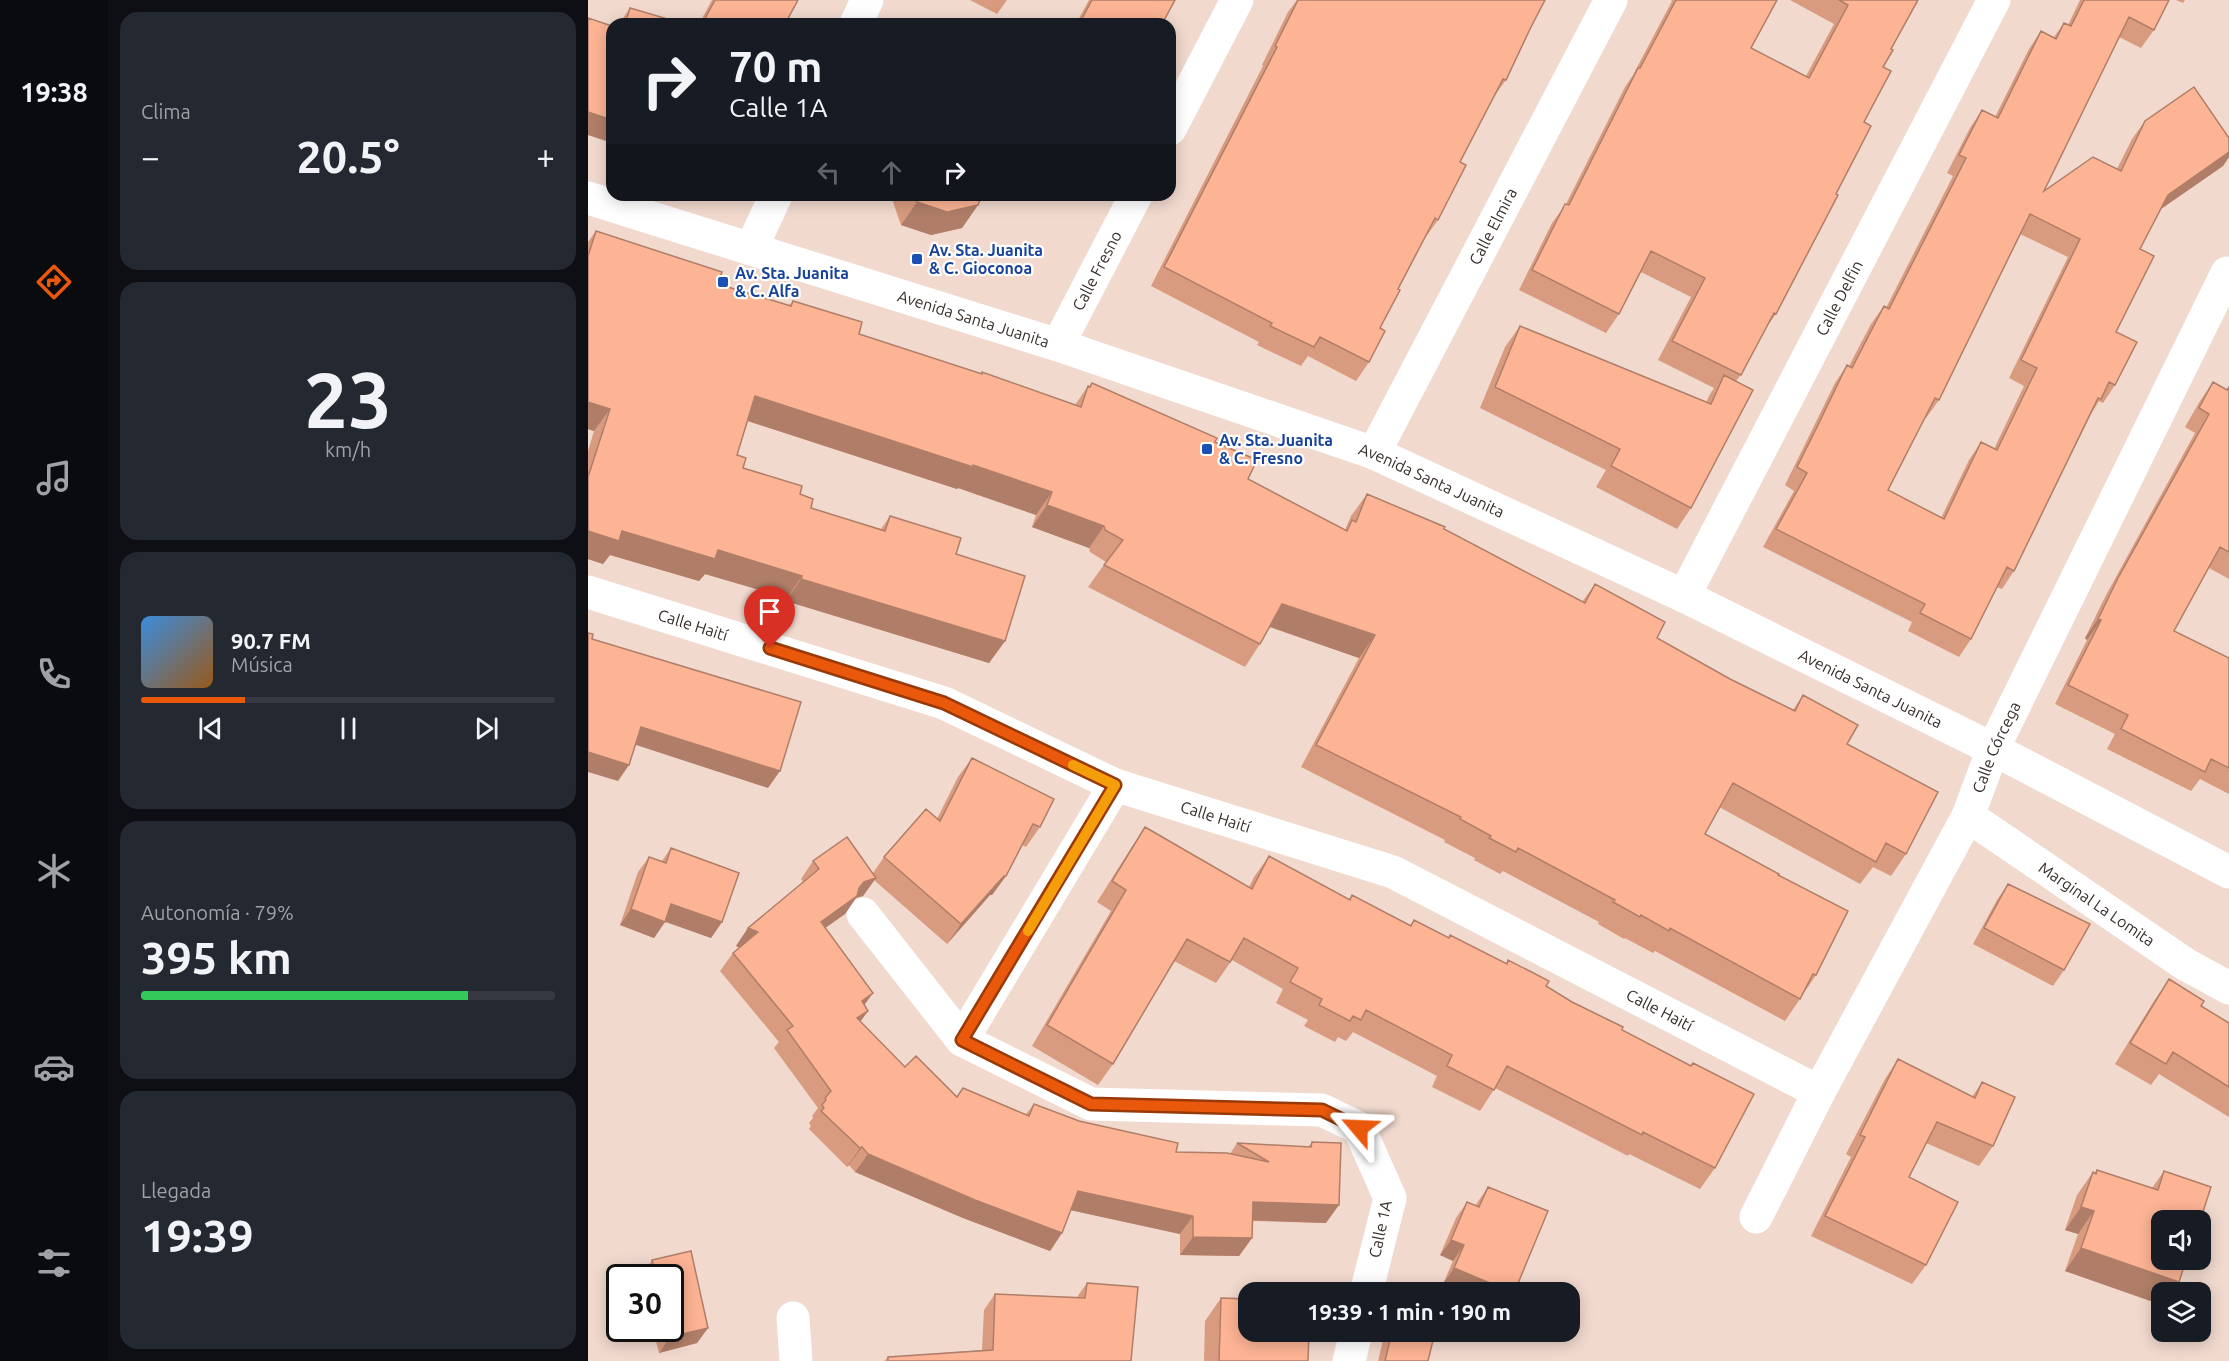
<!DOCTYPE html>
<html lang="es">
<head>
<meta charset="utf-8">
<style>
	body { margin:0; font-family:Ubuntu,sans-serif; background:#242831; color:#f1f3f6; height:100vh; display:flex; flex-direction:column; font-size:22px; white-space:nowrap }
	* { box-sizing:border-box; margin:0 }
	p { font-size:20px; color:#9ea1a6 }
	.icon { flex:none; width:33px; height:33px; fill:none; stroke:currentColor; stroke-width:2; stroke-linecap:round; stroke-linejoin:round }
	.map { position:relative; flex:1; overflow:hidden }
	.drawer { display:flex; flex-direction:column; gap:12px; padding:12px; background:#0d0f14; width:480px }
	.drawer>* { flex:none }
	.top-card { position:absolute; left:18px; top:18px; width:570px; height:183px; border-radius:18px; box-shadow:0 3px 15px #0003; background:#171b24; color:#f1f3f6; overflow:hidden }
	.fabs { position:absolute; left:1563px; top:1210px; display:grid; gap:12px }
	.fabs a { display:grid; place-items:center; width:60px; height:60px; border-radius:12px; background:#171b24; box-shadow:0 3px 15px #0003; font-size:30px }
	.speed { position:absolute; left:18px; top:1264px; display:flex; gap:12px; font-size:30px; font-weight:700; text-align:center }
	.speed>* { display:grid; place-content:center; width:78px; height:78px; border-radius:50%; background:#171b24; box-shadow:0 3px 15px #0003; line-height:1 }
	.speed .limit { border:3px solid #111; border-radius:9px; background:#fff; color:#111 }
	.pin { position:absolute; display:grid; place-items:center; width:51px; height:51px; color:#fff; margin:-62px -26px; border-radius:50% 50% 50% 0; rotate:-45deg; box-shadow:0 0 6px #0007 }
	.pin .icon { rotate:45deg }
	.me { position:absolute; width:66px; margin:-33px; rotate:296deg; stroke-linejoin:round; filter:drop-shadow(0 0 4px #0008) }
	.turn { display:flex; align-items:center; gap:21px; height:126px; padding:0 24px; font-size:27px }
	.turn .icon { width:78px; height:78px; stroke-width:2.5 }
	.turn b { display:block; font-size:42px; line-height:51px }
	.lanes { display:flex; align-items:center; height:57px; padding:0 24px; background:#0003; justify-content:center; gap:30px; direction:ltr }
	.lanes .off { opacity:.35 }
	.big { font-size:45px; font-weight:700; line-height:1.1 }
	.drawer .card { flex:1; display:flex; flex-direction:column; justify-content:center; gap:9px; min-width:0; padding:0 21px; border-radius:18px; background:#242831 }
	.drawer .dial { align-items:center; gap:0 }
	.dial b { font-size:78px; line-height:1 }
	.song { display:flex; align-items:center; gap:18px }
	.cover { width:72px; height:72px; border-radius:9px; background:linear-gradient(135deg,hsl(210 70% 55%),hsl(30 70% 35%)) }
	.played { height:6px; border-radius:3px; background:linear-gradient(90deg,#ea580c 25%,#363941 25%) }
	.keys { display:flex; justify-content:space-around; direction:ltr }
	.heat { display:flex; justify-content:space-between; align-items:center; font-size:33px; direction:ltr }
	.charge { height:9px; border-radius:4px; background:linear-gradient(90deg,#34c759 79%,#363941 0) }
	.trip { position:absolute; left:650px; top:1282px; width:342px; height:60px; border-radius:18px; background:#171b24; box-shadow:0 3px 15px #0003; font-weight:700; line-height:60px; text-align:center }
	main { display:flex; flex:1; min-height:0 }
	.tabs { display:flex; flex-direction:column; width:108px; justify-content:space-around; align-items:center; background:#090b0e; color:#9ea1a6 }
	.tabs .icon { width:42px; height:42px }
	.tabs .active { color:#ea580c }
	.tabs b { font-size:27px; color:#f1f3f6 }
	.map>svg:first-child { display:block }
</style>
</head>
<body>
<main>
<nav class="tabs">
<b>19:38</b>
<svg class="icon active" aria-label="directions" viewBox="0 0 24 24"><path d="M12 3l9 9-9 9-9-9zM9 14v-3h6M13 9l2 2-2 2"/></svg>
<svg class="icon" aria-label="music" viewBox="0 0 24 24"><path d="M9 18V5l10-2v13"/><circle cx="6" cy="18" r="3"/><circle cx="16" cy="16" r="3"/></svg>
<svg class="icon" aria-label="phone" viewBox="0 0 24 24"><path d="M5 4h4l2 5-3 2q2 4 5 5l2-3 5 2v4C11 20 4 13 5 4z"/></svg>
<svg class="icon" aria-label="climate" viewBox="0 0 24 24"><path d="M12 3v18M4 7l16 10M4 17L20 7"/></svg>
<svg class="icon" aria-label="car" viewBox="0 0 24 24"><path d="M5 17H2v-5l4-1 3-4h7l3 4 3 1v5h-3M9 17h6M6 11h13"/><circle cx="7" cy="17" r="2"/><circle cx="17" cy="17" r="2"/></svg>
<svg class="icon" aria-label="filters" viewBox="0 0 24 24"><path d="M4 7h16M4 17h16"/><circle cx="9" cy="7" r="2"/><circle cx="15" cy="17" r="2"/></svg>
</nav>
<section class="drawer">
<div class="card"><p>Clima</p>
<div class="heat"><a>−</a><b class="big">20.5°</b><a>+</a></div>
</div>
<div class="card dial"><b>23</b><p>km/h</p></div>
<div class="card">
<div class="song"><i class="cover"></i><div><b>90.7 FM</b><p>Música</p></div></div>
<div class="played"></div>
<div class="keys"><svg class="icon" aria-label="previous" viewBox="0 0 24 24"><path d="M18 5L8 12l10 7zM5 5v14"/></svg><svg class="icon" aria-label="pause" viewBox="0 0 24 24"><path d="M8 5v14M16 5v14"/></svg><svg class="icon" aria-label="next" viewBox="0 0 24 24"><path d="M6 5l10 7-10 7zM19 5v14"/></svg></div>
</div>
<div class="card"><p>Autonomía · 79%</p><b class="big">395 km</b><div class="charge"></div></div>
<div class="card"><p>Llegada</p><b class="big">19:39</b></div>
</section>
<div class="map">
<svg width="1641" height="1361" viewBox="0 0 1641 1361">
	<rect width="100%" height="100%" fill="#f1d9ce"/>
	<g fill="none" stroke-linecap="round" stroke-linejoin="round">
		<g stroke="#fff" stroke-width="33">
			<path d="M268,24L279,0"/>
			<path d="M582,129L649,0"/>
			<path id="s1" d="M0,198L470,345L786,453L1096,596L1405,749L1641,872"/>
			<path d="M163,249L188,195"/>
			<path id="s2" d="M470,345L548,195"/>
			<path id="s3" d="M786,453L1023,0"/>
			<path id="s4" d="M0,592L356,703L527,785L805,872L1231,1092"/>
			<path id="s5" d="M1096,596L1406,0"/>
			<path id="s6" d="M1380,816L1597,964L1641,988"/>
			<path d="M275,914L374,1040L503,1104L734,1110L771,1128L802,1198L778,1293"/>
			<path d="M374,1040L527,785"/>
			<path id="s7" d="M1168,1217L1231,1092L1380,816L1405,749L1639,273"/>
			<path d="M205,1318L208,1361"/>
			<path d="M761,1361L768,1332"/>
		</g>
	</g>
	<path fill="#d99b7f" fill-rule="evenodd" d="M124,0H210L197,24H111Z
		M382,0H419L409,14Z
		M501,0H587L574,24H488Z
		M709,0H957L943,27L918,80L904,99L872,162L850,220L837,238H836L810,289L792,328L781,362L768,381L720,356L713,366L669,345L671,342L563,286L675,66L674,65L700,12Z
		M1083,0H1189L1163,48L1218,76L1246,24L1202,0H1330L1303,49L1248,194L1188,314L1175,332L1153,375L1148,381L1103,508L1089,529L1008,487L1018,470L892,408L917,347L932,326L1118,403L1121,396L1126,388L1070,360L1103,297L1053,272L1031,314L1018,333L931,290L964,223L978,204L1037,87L1045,75L1084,1Z
		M1492,0H1581L1566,30L1553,48L1531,37L1456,191L1529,169L1544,139L1557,121L1641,138V157L1635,166L1573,209L1552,249L1528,332L1527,385L1515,403L1511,401L1503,414L1426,571L1414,589L1409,587L1383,639L1371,657L1320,631L1324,622L1175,547L1206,491L1197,485L1247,383L1259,365L1261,366L1283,324L1296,306L1298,308L1365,176L1359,173L1382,128L1394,110L1407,117L1441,49L1453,31L1466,37L1476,23L1480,25ZM1432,234L1480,257L1421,378L1436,386L1406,449L1393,442L1381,460L1353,518L1300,490L1337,417L1338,418L1351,400Z
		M1588,0H1597L1595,3Z
		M42,8L90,24H31Z
		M308,195H394L390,205L374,228L343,235L313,225L305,202Z
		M8,231L130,284L201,306L205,301L271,334L487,405L500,386L501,387L504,383L627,442L660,479L757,530L763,516L779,494L856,529L994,602L1007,584L1069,638L1142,679L1205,710L1215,695L1259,744L1318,854L1303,876L1285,867L1272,884L1131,807L1117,834L1190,875L1228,975L1197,1021L1067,951L1065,953L1037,938L1036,939L1010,924L1011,922L915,871L912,874L886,860L887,858L856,842L857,840L713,767L771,658L682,627L672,644L657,667L500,587L518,562L502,552L501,548L444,527L448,515L370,488L369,489L159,421L149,455L155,468L212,494L223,508L293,529L302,516L368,554L417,641L401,663L198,601L199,598L117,574L111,581L22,555L15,564L0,559V451L6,431L0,429V242Z
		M1625,382L1639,390L1641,387V579L1621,568L1586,631L1641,658V794L1612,779L1603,791L1519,749L1527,734L1467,704L1499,640L1497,638L1517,597L1607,433L1597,427L1612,401Z
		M384,758L452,827L438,847L434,845L418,876L404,895H402L359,944L286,880L275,896L268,898L257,914L237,928L276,1005L280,1011L272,1022L317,1067L369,1097L438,1114L446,1104L491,1121L588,1152L642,1154L649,1143L720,1147L724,1142L738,1223L664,1221V1238L651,1256L592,1255V1234L483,1210L474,1233L462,1251L375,1218L267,1172L261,1165L259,1167L221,1129L223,1126L221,1123L225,1118L224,1116L230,1108L186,1048L191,1042L132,971L145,953L151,947L148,946L160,928L215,882L213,879L225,861L285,873L296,857L349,819L370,777Z
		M557,827L661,887L666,877L681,856L761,899L764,895L822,925L826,920L860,938L862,935L958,986L984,1002L1034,1030L1127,1168L1112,1189L1041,1154L1040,1156L907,1088L892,1111L844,1087L849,1076L765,1032L758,1041L750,1037L747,1042L716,1026L720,1020L688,1003L695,989L644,960L628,983L586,961L525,1064L510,1085L444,1046L523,911L509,902L543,848Z
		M83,848L134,922L123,938L77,921L66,938L32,925L50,872L61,857L74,861Z
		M1420,884L1476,970L1465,986L1385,944L1409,900Z
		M1581,979L1613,1006L1641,1023V1117L1571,1074L1563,1085L1527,1064L1566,1001Z
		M1310,1059L1384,1097L1394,1082L1405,1146L1391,1166L1338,1143L1321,1177L1338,1265L1324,1284L1223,1236L1263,1157L1258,1154L1297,1079Z
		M1509,1170L1564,1188L1576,1171L1591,1282L1583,1293H1574V1305L1477,1271L1490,1234L1477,1230L1489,1195L1505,1172L1506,1173Z
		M900,1187L926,1293H877L855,1284L865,1261L852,1255L868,1218L879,1202L887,1206Z
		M103,1251L120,1328L109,1343L71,1353L65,1329H82V1278H53V1276L64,1260Z
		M499,1283L543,1361H296L300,1357L394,1350L396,1310L407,1294L489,1297Z
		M633,1298L720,1361H616L617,1321Z
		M797,1332H847L840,1361H790Z"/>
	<path fill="#b07e68" d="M0,112L24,120V143L0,135Z
		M1641,152V157L1635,166L1567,213L1580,195Z
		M329,202L390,205L374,228L343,235L313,225Z
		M167,396L385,465L464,492L448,515L370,488L369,489L151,418Z
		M0,402L22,409L6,431L0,429Z
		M459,505L516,526L501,548L444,527Z
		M0,531H34L130,550L214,576L199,598L117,574L111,581L22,555L15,564L0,559Z
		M213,579L417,641L401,663L198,601Z
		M694,604L787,635L771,658L679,626Z
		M1510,619L1513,620L1499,640L1497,638Z
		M53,727L192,771L180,788L42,743Z
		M0,752L41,765L30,781L0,772Z
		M416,876H418L404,895H402L359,944L373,924Z
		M288,878L275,896L268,898L257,914L220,940L233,922L276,882Z
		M83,904L134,922L123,938L72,920Z
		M43,909L77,922L66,938L32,925Z
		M160,928L170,932L157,950L148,946Z
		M285,993L272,1011L274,1001Z
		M280,1011L267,1029L269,1018Z
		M274,1147L261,1165L259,1167L272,1148Z
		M280,1154L474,1233L462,1251L375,1218L267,1172Z
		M490,1191L605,1216L592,1234L477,1209Z
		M665,1202L751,1205L738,1223L652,1220Z
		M1493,1207L1506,1211L1490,1234L1477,1230Z
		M605,1237L664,1238L651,1256L592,1255Z
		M863,1240L876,1245L865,1261L852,1255Z
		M1493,1248L1591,1282L1583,1293H1574V1305L1477,1271Z
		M866,1268L926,1293H877L855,1284Z
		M120,1328L109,1343L71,1353L82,1337Z"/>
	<path fill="#fcb494" stroke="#b07e68" stroke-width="1.5" fill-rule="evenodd" d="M127,0H210L197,24H114Z
		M504,0H587L574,24H491Z
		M710,0H957L943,27L918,80L915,79L872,162L878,165L850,220L847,218L810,289L812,290L792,328L797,331L781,362L732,337L726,347L682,326L684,323L576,267L689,47L687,46Z
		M1088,0H1189L1163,48L1221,78L1260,5L1251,0H1330L1303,49L1305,50L1295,67L1303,71L1276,122L1283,126L1248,194L1250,195L1188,314L1186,313L1153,375L1084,341L1117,278L1063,251L1031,314L944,270L977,204L981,205L1050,68H1052Z
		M1496,0H1581L1566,30L1541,17L1456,191L1505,157L1533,171L1557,121L1606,87L1641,138V152L1580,195L1552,249L1566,256L1528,332L1549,342L1527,385L1521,382L1513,399L1510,398L1426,571L1419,567L1383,639L1332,613L1337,604L1188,529L1219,473L1209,467L1230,425L1259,365L1264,368L1296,306L1301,309L1378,158L1371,155L1394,110L1410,118L1453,31L1468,39L1476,23L1483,26ZM1442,214L1492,239L1433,360L1449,368L1409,450L1393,442L1356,519L1300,490L1347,398L1351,400Z
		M42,8L90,22V24H37Z
		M0,18L24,26V120L0,112Z
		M327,195H394L390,205L359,212L329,202Z
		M8,231L134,272L130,284L203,306L205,301L274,322L271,334L394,374V372L493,407L500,386L502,387L504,383L629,438L627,442L669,460L660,479L759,531L764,520L768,522L779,494L857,527L856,529L997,603L1007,584L1077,622L1069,638L1142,679L1207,711L1215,695L1270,725L1259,744L1350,792L1318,854L1298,843L1288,862L1145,783L1117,834L1191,874L1190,875L1260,911L1228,975L1225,974L1212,999L1082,928L1081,931L1053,915L1052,917L1025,902L1027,900L930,848L928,852L901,838L903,836L872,819L873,817L728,745L787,635L694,604L672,644L516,565L535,540L517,530L516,526L459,505L464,492L385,465V467L167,396L149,455L158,458L155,468L214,486L212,494L225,499L223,508L297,531L302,516L373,538L368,554L437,576L417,641L213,579L214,576L130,550L127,559L34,531L31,541L0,531V477L22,409L0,402V256Z
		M932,326L1123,404L1136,375L1165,390L1103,508L1023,466L1032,449L907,387Z
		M1625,382L1639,390L1641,387V552L1632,547L1586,631L1641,658V768L1623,759L1617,772L1533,729L1540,715L1480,685L1513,620L1510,619L1530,578L1621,414L1611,408Z
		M0,633L5,634L4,639L213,702L192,771L53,727L41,765L0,752Z
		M384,758L466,799L452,827L445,824L418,876H416L373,924L296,857L338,809L352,821Z
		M557,827L664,889L681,856L762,900L764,895L823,926L826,920L861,938L862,935L919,964L920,960L961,981L958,986L984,1002L1035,1027L1034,1030L1103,1066L1105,1063L1166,1094L1127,1168L1055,1132L1054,1135L919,1066L906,1090L859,1066L864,1055L778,1010L773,1020L765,1016L762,1021L731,1005L734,999L702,982L710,968L656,938L642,962L599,939L525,1064L459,1025L538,890L524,881Z
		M259,837L288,878L276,882L271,888L269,896L233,922L285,993L274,1001L280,1011L269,1018L317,1067L328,1056L369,1097L375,1088L441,1116L446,1104L491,1121L590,1143L588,1152L639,1153L681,1162L649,1143L723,1147L724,1142L753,1143L751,1205L665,1202L664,1238L605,1237V1216L490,1191L474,1233L387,1200L280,1154L274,1147L272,1148L233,1111L236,1108L234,1105L238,1100L237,1098L243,1091L199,1030L205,1026L145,953L170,932L160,928L231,869L225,861Z
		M83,848L151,873L134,922L83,904L77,922L43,909L61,857L78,863Z
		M1420,884L1502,924L1476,970L1396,928Z
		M1581,979L1616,1001L1613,1006L1641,1023V1087L1585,1052L1578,1064L1542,1043Z
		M1310,1059L1387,1098L1394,1082L1427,1097L1405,1146L1349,1122L1321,1177L1370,1202L1338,1265L1237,1216L1277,1137L1272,1135Z
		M1509,1170L1570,1190L1576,1171L1623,1187L1612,1221H1574V1260H1598L1591,1282L1493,1248L1506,1211L1493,1207L1505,1172L1508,1174Z
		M900,1187L960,1211L926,1293L866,1268L876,1245L863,1240L879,1202L891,1207Z
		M103,1251L120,1328L82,1337L80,1329H82V1278H68L64,1260Z
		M499,1283L550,1287L543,1361H300V1357L405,1350L407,1294L497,1298Z
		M633,1298L660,1299V1332H721L720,1361H631Z
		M804,1332H847L840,1361H797Z"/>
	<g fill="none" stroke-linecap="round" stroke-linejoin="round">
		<defs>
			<path id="route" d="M182,648L356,703L527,785L374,1040L503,1104L734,1110L771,1128"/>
		</defs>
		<use href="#route" stroke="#983908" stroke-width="15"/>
		<use href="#route" stroke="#ea580c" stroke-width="10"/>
		<path stroke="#f59e0b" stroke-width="10" d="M440,931L527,785L485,765"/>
	</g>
	<g fill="#1a4fb4" stroke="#fff" stroke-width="2">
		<rect x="323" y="253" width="12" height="12" rx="3"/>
		<rect x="129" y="276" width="12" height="12" rx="3"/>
		<rect x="613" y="443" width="12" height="12" rx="3"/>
	</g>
	<g text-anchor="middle" stroke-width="4.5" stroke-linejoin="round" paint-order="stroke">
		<g font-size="16" fill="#372e2a" stroke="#fff">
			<text dy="6" stroke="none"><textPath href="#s3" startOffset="256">Calle Elmira</textPath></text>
			<text dy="6" stroke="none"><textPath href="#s2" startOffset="84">Calle Fresno</textPath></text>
			<text dy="6" stroke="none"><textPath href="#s5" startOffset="336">Calle Delfin</textPath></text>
			<text dy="6" stroke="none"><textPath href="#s1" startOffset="404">Avenida Santa Juanita</textPath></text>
			<text dy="6" stroke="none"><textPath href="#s1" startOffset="890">Avenida Santa Juanita</textPath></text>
			<text dy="6" stroke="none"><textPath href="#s4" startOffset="110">Calle Haití</textPath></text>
			<text dy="6" stroke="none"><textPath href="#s1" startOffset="1376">Avenida Santa Juanita</textPath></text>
			<text dy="6" stroke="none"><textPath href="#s7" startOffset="528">Calle Córcega</textPath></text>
			<text dy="6" stroke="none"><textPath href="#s4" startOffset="668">Calle Haití</textPath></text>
			<text dy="6" stroke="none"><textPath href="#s6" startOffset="156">Marginal La Lomita</textPath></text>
			<text dy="6" stroke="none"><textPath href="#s4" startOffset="1154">Calle Haití</textPath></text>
			<text transform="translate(792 1229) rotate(-78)" y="6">Calle 1A</text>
		</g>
		<g font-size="16" font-weight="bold" fill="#164399" stroke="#fff" text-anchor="start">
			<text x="341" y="256">Av. Sta. Juanita<tspan x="341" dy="18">&amp; C. Gioconoa</tspan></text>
			<text x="147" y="279">Av. Sta. Juanita<tspan x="147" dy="18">&amp; C. Alfa</tspan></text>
			<text x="631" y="446">Av. Sta. Juanita<tspan x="631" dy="18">&amp; C. Fresno</tspan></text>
		</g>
	</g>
</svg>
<div class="fabs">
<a><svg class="icon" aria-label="sound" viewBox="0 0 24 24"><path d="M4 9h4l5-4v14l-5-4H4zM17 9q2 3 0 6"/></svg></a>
<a><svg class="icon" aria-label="layers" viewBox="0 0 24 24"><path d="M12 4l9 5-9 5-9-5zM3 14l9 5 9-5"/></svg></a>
</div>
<div class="speed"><div class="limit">30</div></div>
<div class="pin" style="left:182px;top:648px;background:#d93025"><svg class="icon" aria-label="arrive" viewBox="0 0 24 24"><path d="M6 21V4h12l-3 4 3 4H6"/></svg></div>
<svg class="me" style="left:771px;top:1128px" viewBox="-20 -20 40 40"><path d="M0-17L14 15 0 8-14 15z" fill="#ea580c" stroke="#fff" stroke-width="4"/></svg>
<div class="trip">19:39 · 1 min · 190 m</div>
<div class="top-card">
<div class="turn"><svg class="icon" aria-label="right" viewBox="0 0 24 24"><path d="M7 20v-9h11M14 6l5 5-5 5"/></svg><div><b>70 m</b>Calle 1A</div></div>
<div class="lanes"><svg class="icon off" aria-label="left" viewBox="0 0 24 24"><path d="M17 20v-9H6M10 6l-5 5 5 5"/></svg><svg class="icon off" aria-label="ahead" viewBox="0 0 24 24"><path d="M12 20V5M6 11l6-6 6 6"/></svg><svg class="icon" aria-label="right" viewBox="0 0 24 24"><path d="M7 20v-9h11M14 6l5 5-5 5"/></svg></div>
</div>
</div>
</main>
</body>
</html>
